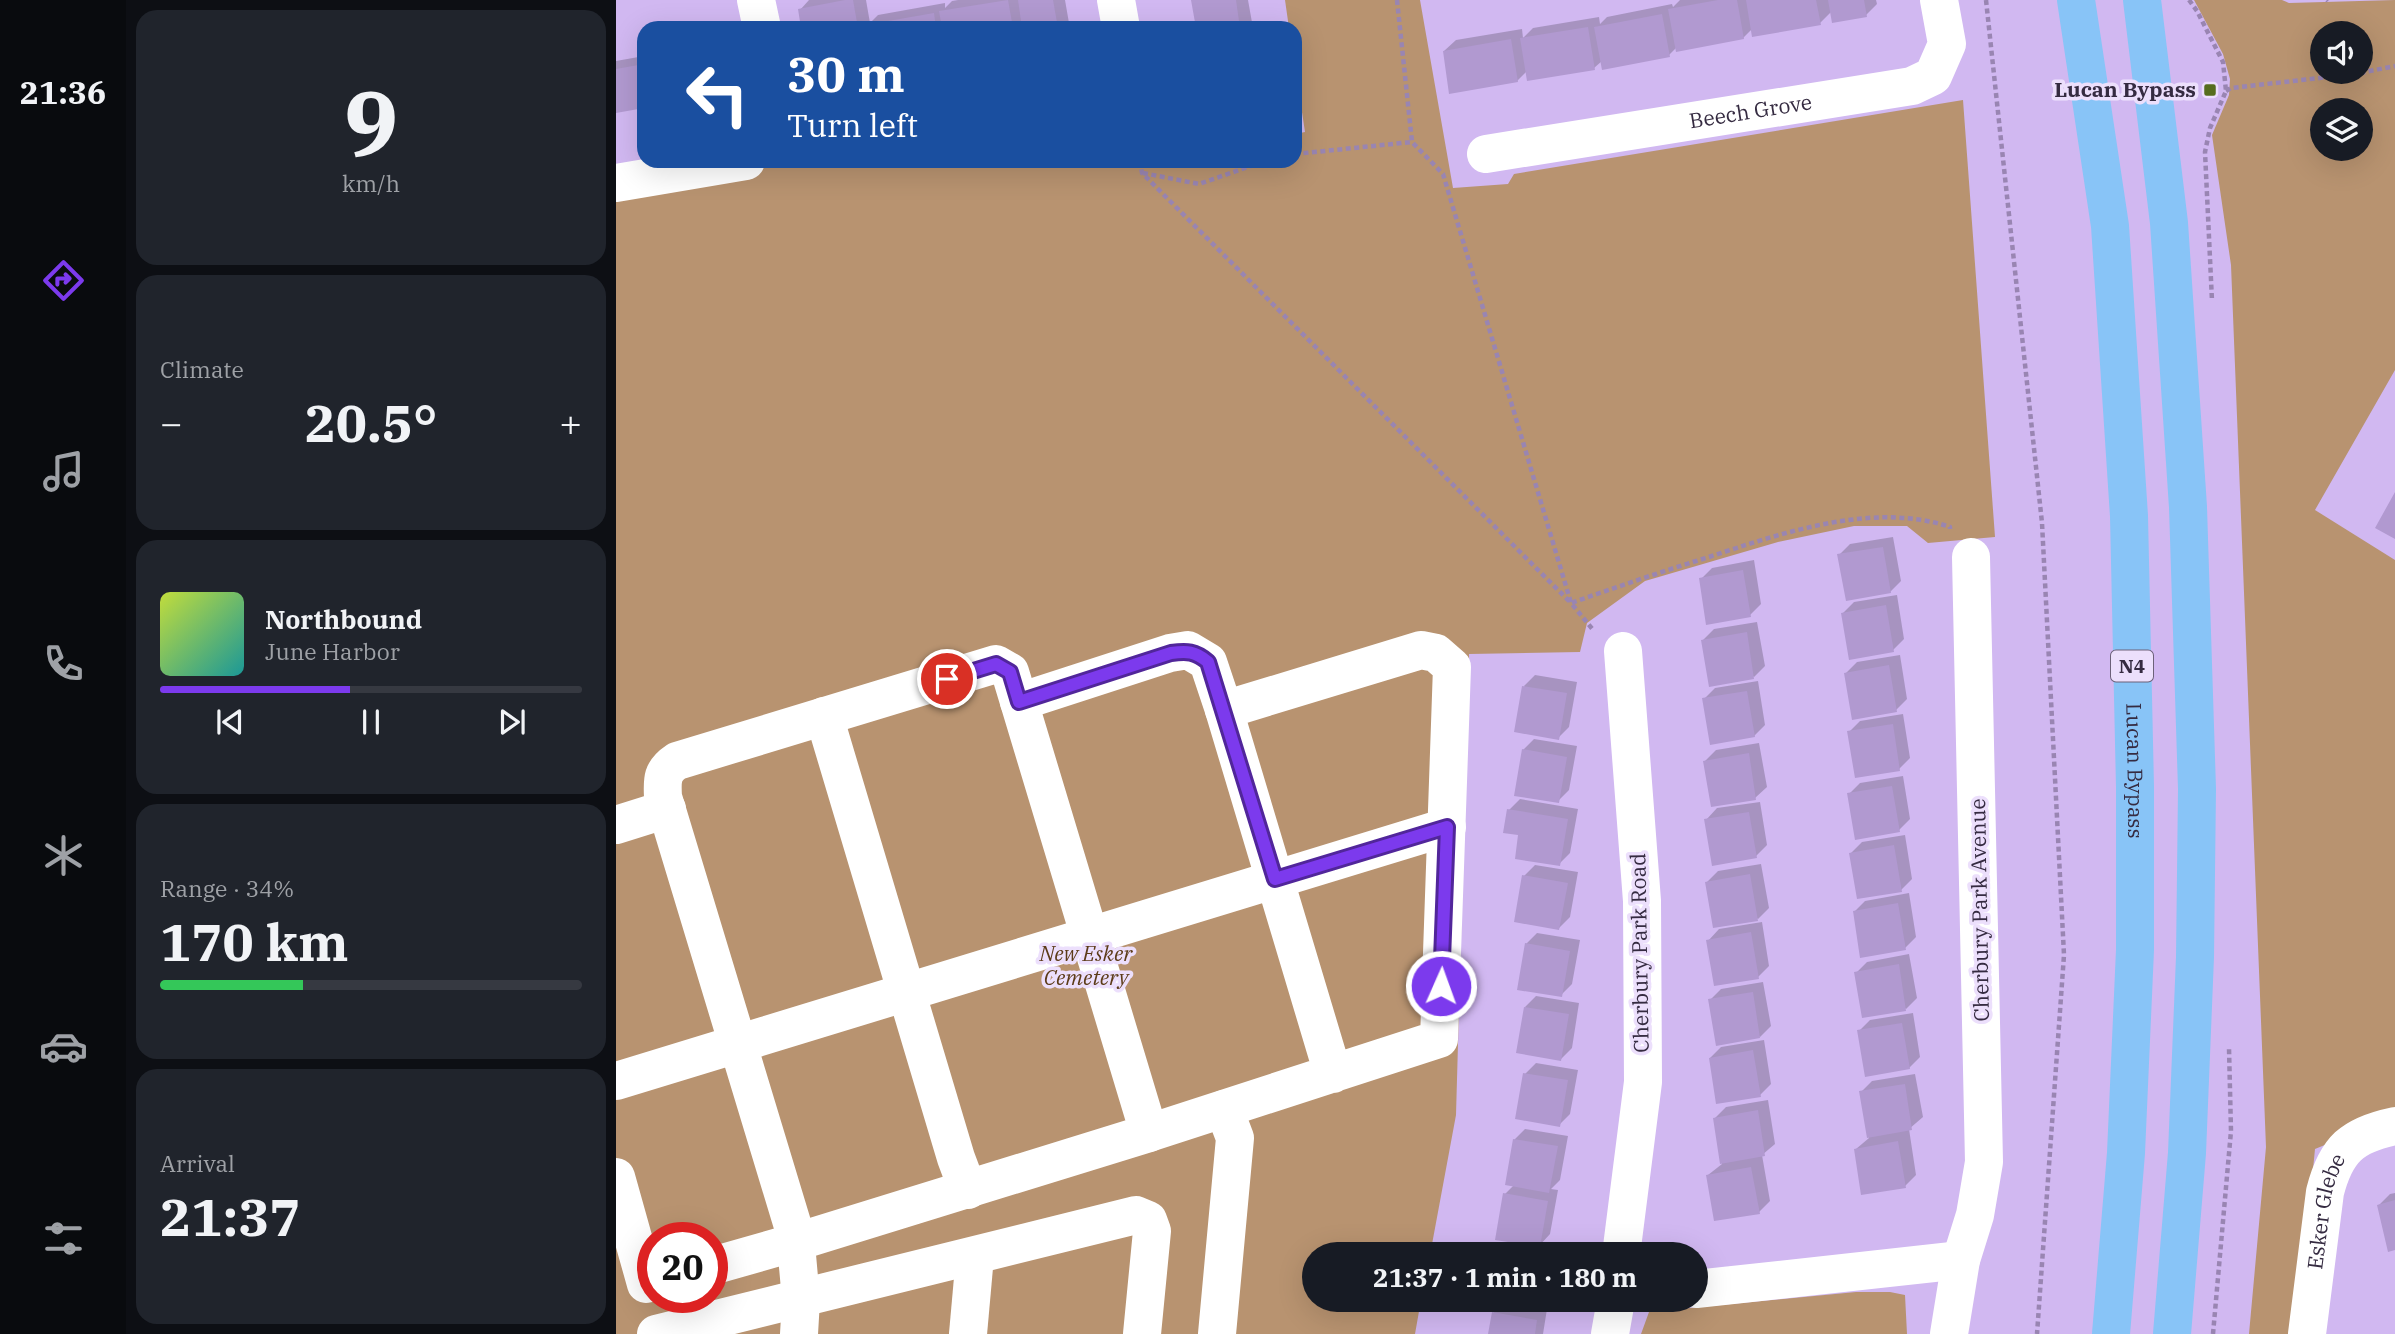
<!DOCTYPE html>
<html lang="en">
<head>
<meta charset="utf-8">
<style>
	body { margin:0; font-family:"IBM Plex Serif",serif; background:#20242c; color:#f1f3f6; height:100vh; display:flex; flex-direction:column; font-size:26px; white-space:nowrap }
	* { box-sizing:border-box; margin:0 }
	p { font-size:23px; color:#9ea1a6 }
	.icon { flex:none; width:38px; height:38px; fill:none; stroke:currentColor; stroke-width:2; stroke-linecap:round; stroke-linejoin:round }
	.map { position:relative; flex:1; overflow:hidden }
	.details { display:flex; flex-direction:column; gap:10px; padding:10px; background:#0d0f14; width:490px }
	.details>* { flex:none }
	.guide { position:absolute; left:21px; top:21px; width:665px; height:147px; border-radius:21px; box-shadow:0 7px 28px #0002; background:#1a4fa0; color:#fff; overflow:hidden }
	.buttons { position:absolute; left:1694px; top:21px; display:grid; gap:14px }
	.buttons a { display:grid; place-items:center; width:63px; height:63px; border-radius:50%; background:#171b24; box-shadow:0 7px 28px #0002; font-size:35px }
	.speed { position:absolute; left:21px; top:1222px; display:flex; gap:14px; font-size:35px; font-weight:700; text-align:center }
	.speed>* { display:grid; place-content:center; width:91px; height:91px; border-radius:50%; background:#171b24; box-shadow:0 7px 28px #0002; line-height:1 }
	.speed .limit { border:10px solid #d22; background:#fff; color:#111 }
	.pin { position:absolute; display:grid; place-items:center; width:60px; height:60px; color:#fff; margin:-30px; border:4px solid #fff; border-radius:50%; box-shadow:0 2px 7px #0007 }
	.me { position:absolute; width:77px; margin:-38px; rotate:2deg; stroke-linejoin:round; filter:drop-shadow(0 0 5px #0008) }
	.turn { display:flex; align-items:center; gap:24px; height:147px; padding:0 35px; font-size:32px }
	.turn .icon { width:91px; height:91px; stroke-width:2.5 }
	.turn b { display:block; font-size:49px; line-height:60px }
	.big { font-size:52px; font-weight:800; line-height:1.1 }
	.details .widget { flex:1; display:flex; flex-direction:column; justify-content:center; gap:10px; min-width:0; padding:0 24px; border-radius:21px; background:#20242c }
	.details .dial { align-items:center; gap:0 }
	.dial b { font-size:91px; line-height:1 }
	.song { display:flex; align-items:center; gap:21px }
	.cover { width:84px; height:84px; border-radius:10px; background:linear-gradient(135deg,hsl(70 70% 55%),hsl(180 70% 35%)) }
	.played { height:7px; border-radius:4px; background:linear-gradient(90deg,#7c3aed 45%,#363941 45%) }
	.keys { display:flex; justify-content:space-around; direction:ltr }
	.heat { display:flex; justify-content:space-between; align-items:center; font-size:38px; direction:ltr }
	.charge { height:10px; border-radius:5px; background:linear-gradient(90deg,#34c759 34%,#363941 0) }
	.trip { position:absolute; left:686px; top:1242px; width:406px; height:70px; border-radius:35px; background:#171b24; box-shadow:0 7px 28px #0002; font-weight:800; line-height:70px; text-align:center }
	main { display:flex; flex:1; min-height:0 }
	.tab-bar { display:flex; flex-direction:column; width:126px; justify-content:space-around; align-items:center; background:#090b0e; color:#9ea1a6 }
	.tab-bar .icon { width:49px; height:49px }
	.tab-bar .active { color:#7c3aed }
	.tab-bar b { font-size:32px; color:#f1f3f6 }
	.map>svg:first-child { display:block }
</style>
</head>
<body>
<main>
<nav class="tab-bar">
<b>21:36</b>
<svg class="icon active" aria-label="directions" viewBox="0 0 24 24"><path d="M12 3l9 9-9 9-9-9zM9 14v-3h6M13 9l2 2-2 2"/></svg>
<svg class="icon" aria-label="music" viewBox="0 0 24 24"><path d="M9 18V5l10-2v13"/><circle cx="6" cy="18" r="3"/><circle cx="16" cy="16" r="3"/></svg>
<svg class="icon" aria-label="phone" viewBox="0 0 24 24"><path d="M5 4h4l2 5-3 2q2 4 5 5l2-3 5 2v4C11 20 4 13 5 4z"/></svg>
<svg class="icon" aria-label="climate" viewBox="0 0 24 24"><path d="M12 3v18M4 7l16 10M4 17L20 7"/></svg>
<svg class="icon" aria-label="car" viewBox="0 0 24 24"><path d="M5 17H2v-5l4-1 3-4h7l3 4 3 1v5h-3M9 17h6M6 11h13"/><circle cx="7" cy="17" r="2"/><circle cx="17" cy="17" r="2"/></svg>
<svg class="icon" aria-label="filters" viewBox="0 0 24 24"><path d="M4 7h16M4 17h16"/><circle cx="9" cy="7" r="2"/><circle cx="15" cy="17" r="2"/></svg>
</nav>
<section class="details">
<div class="widget dial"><b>9</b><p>km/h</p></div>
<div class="widget"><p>Climate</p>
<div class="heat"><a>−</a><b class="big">20.5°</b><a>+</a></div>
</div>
<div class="widget">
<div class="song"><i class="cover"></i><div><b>Northbound</b><p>June Harbor</p></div></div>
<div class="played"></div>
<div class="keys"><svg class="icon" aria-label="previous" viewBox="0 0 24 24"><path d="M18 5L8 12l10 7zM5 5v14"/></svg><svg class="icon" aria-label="pause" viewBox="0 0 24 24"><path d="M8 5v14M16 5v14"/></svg><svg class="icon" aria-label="next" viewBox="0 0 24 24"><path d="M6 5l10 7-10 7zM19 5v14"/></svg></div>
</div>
<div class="widget"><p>Range · 34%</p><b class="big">170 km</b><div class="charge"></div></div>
<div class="widget"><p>Arrival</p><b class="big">21:37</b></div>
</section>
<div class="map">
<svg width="1779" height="1334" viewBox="0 0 1779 1334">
	<rect width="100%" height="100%" fill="#d1b8f1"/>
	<path fill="#b89370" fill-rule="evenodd" d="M669,0H804L837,188L892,184L898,174L1347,100L1379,537L1312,543L1291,526H1238L1162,542L1029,581L971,623L964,652L853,654L840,1115L814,1255H698V1300H805L799,1334H0V187L143,161H679V134L689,132L679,66V28H673ZM37,1237H96V1297H37Z
		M1578,0H1666L1673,3L1779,0V370L1699,510L1779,560V1116L1699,1149L1681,1334H1633L1650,1147L1615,265L1596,135L1613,95L1614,79L1607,54ZM1706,33H1745V72H1706ZM1706,110H1745V149H1706Z
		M1240,1292H1274L1289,1295L1291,1334H1025L1033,1312Z"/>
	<path fill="#0003" d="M193,0H250L254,23L262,15L329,3V8L336,1L342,0H449L453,23L448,28H187L184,10Z
		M577,0H632L637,28H582Z
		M1064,0H1260L1261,4L1250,15L1216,11L1204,23L1136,29L1127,38L1061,47L1053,55L986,61L978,68L911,71L901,81L828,51L840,40L906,29L907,38L917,28L983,17L984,24L991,17L1056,4L1057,7Z
		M28,56V107L0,111V61Z
		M1277,537L1285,581L1274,592L1223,555L1234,544Z
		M1138,560L1145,604L1134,615L1085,579L1096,568Z
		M1281,595L1288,639L1277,650L1227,613L1238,602Z
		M1141,622L1149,666L1138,677L1087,640L1098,629Z
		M1284,655L1291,699L1280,710L1230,673L1241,662Z
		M919,675L961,682L953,727L942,738L908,686Z
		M1142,681L1149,725L1138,736L1088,699L1099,688Z
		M1287,714L1294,758L1283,769L1233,732L1244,721Z
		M918,739L961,746L953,790L942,801L907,750Z
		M1143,743L1151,787L1139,798L1089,761L1100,750Z
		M1287,776L1294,819L1283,830L1233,794L1244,783Z
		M904,799L962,809L954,853L943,864L904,834L893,810Z
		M1144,802L1151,845L1140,856L1090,820L1101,808Z
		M1289,835L1296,879L1285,890L1235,853L1246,842Z
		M1145,864L1153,908L1142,919L1091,882L1102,871Z
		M919,865L962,872L954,917L943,928L908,876Z
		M1293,893L1300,937L1289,948L1238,912L1249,901Z
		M1146,922L1153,966L1142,977L1092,941L1103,929Z
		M921,933L964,940L956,984L945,995L910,944Z
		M1293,954L1301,998L1290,1009L1240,973L1251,962Z
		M1147,982L1155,1026L1144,1037L1094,1000L1105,989Z
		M920,996L963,1003L956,1048L945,1059L909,1007Z
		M1297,1013L1304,1057L1293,1068L1243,1031L1254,1020Z
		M1148,1040L1155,1084L1144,1095L1094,1058L1105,1047Z
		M920,1063L962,1070L954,1114L943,1125L909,1074Z
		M1299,1074L1307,1117L1293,1129L1300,1175L1289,1186L1240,1149L1253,1138L1245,1092L1256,1081Z
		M1152,1100L1159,1144L1146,1155L1154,1201L1143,1212L1092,1175L1106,1164L1099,1118L1110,1107Z
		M909,1129L952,1136L944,1180L935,1189L942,1190L934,1234L923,1246L889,1194L898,1185V1140Z
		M1779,1193V1248L1774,1250L1763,1205L1774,1194Z
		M899,1247L942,1254V1255H892Z
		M881,1300H932L924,1308L931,1309L927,1334H874L877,1313L887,1303Z"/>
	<path fill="#b199d0" d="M229,0H237L242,28H185L182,9Z
		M392,0L397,28H326L323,11Z
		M402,0H437L442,28H406Z
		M575,0H620L624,28H580Z
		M1102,0H1121L1128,39L1060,52L1052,9Z
		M1130,0H1200L1205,25L1136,37Z
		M1212,0H1248L1251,17L1216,23Z
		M318,13L320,28H250L249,25Z
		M1046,14L1054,57L986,70L978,27Z
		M972,27L979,70L911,81L904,38Z
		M895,39L902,82L833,94L827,51Z
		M28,64V108L0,113V69Z
		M1779,492V539L1759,528Z
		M1267,547L1275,593L1230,601L1221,554Z
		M1127,570L1135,617L1090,625L1083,578Z
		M1270,605L1278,652L1233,660L1225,613Z
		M1131,632L1138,679L1093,687L1085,640Z
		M1273,665L1281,712L1236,720L1228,673Z
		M906,686L951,693L943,740L898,732Z
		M1131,691L1139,737L1094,745L1086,698Z
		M1277,724L1284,771L1239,778L1231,731Z
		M906,749L951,757L943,803L898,796Z
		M1133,753L1140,800L1095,807L1087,761Z
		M1276,786L1284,832L1239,840L1231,793Z
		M891,809L952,819L944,866L899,859L902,835L887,833Z
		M1133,812L1141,858L1096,866L1088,819Z
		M1278,845L1286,892L1241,899L1233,853Z
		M1134,874L1142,921L1097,928L1089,882Z
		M906,875L952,883L943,930L898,922Z
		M1282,903L1290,950L1244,958L1237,911Z
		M1135,932L1143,979L1098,986L1090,940Z
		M909,943L954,951L946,997L901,990Z
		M1283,964L1290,1011L1246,1018L1238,972Z
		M1137,992L1144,1038L1100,1046L1092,999Z
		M908,1007L953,1014L945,1061L900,1053Z
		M1286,1023L1294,1069L1249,1077L1241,1030Z
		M1137,1050L1145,1097L1100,1104L1093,1058Z
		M907,1073L952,1080L944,1127L899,1119Z
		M1289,1084L1296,1130L1251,1138L1243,1091Z
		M1142,1110L1149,1156L1104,1164L1097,1118Z
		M897,1139L942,1146L933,1193L889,1185Z
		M1282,1141L1290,1188L1245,1195L1238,1149Z
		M1135,1167L1144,1214L1098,1221L1090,1175Z
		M887,1193L932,1201L924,1247L879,1240Z
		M1779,1200V1250L1772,1252L1761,1205Z
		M879,1300H926L924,1311L879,1303Z
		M876,1312L921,1320L919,1334H872Z"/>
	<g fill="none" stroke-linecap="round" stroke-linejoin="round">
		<path stroke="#9985b2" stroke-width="4.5" stroke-dasharray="5 3.5" stroke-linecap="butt" d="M781,0L796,142L827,174L955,603L978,631
			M1370,0L1426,523L1448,955L1421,1334
			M1573,0L1581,11L1607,62L1610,91L1594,128L1589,152L1596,301
			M1711,0L1712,1
			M1610,91L1615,88L1739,74L1779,66
			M679,154L796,142
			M524,161L526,173L955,603C1001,587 1047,571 1093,557C1166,533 1258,501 1334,527V529
			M527,173L583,184L649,161
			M1597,1334L1615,1131L1613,1048"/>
		<g stroke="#fff" stroke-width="38">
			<path d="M140,0L146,28"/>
			<path d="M500,0L505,28"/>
			<path id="s1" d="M870,154L1296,86L1317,76L1331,44L1323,0"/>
			<path d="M0,183L130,161"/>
			<path d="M403,702L554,653L572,650L592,662L608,710"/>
			<path d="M208,716L340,1158L352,1190"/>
			<path d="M0,825L51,809"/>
			<path d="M0,1081L831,827"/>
			<path d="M533,1133L823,1039L836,667L820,653L805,650L608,710L717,1074"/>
			<path d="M0,1177L30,1284L37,1282"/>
			<path d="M1005,1255L1027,1082L1026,901L1007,651"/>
			<path d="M96,1266L180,1242L533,1133L394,672L380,664L61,761C46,771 46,779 47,797L179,1233L185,1300L183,1334"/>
			<path d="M1080,1289L1345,1260"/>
			<path d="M40,1334L520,1215L532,1220L536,1231L526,1334"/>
			<path d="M352,1334L359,1256"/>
			<path d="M601,1334L619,1138L608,1109"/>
			<path d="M994,1334L1000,1300"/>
			<path d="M1333,1334L1345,1260L1359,1215L1368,1162L1355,557"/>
			<path id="s2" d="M1691,1334L1709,1192C1720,1149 1736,1135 1779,1126"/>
		</g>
		<g stroke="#88c4f7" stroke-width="38">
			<path id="s3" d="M1460,0L1494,226L1513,516L1519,787V950L1510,1153L1495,1334"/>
			<path d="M1526,0L1553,223L1572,507L1581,789L1579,957L1571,1153L1556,1334"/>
		</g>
	</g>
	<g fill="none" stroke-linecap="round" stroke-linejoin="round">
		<defs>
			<path id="route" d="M331,679L380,664L394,672L403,702L555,653C571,651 579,651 592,662L659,879L831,827L825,986"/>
		</defs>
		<use href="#route" stroke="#51269a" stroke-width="18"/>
		<use href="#route" stroke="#7c3aed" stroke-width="12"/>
	</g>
	<rect fill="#566d1e" stroke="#ecdffc" stroke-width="2.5" x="1587" y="83" width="14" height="14" rx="3.5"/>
	<g text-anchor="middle" stroke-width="7" stroke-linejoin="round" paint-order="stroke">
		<rect fill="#ecdffc" stroke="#6c6179" stroke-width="2" x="1495" y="650.5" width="42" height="31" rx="5"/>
		<g font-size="19" font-weight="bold" fill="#352b41">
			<text x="1516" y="673">N4</text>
		</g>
		<g font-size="21" font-weight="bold" fill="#352b41" stroke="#ecdffc" text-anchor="end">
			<text x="1580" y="97">Lucan Bypass</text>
		</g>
		<g font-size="21" fill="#352b41" stroke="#ecdffc">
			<text dy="7" stroke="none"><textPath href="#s1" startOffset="268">Beech Grove</textPath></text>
			<text dy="7" stroke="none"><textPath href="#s3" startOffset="774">Lucan Bypass</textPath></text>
			<text transform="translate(1364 910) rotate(-91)" y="7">Cherbury Park Avenue</text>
			<text transform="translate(1024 953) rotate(-91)" y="7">Cherbury Park Road</text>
			<text dy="7" stroke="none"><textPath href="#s2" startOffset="124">Esker Glebe</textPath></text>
		</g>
		<g font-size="21" font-style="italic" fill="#5c3b18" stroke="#ecdffc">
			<text x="470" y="961">New Esker<tspan x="470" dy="24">Cemetery</tspan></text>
		</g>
	</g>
</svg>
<div class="buttons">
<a><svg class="icon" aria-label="sound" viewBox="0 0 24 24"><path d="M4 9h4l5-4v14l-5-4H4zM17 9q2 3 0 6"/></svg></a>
<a><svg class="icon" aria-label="layers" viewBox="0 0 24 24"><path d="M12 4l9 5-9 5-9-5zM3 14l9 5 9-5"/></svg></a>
</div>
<div class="speed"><div class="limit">20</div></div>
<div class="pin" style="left:331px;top:679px;background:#d93025"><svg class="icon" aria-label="arrive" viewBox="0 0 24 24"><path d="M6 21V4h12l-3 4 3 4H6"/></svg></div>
<svg class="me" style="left:825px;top:986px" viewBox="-20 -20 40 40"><circle r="17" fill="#7c3aed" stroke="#fff" stroke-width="3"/><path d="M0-11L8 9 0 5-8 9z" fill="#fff"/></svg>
<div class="trip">21:37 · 1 min · 180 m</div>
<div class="guide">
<div class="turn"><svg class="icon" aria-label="left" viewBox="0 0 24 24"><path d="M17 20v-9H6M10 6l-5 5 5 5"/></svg><div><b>30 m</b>Turn left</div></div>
</div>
</div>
</main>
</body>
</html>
